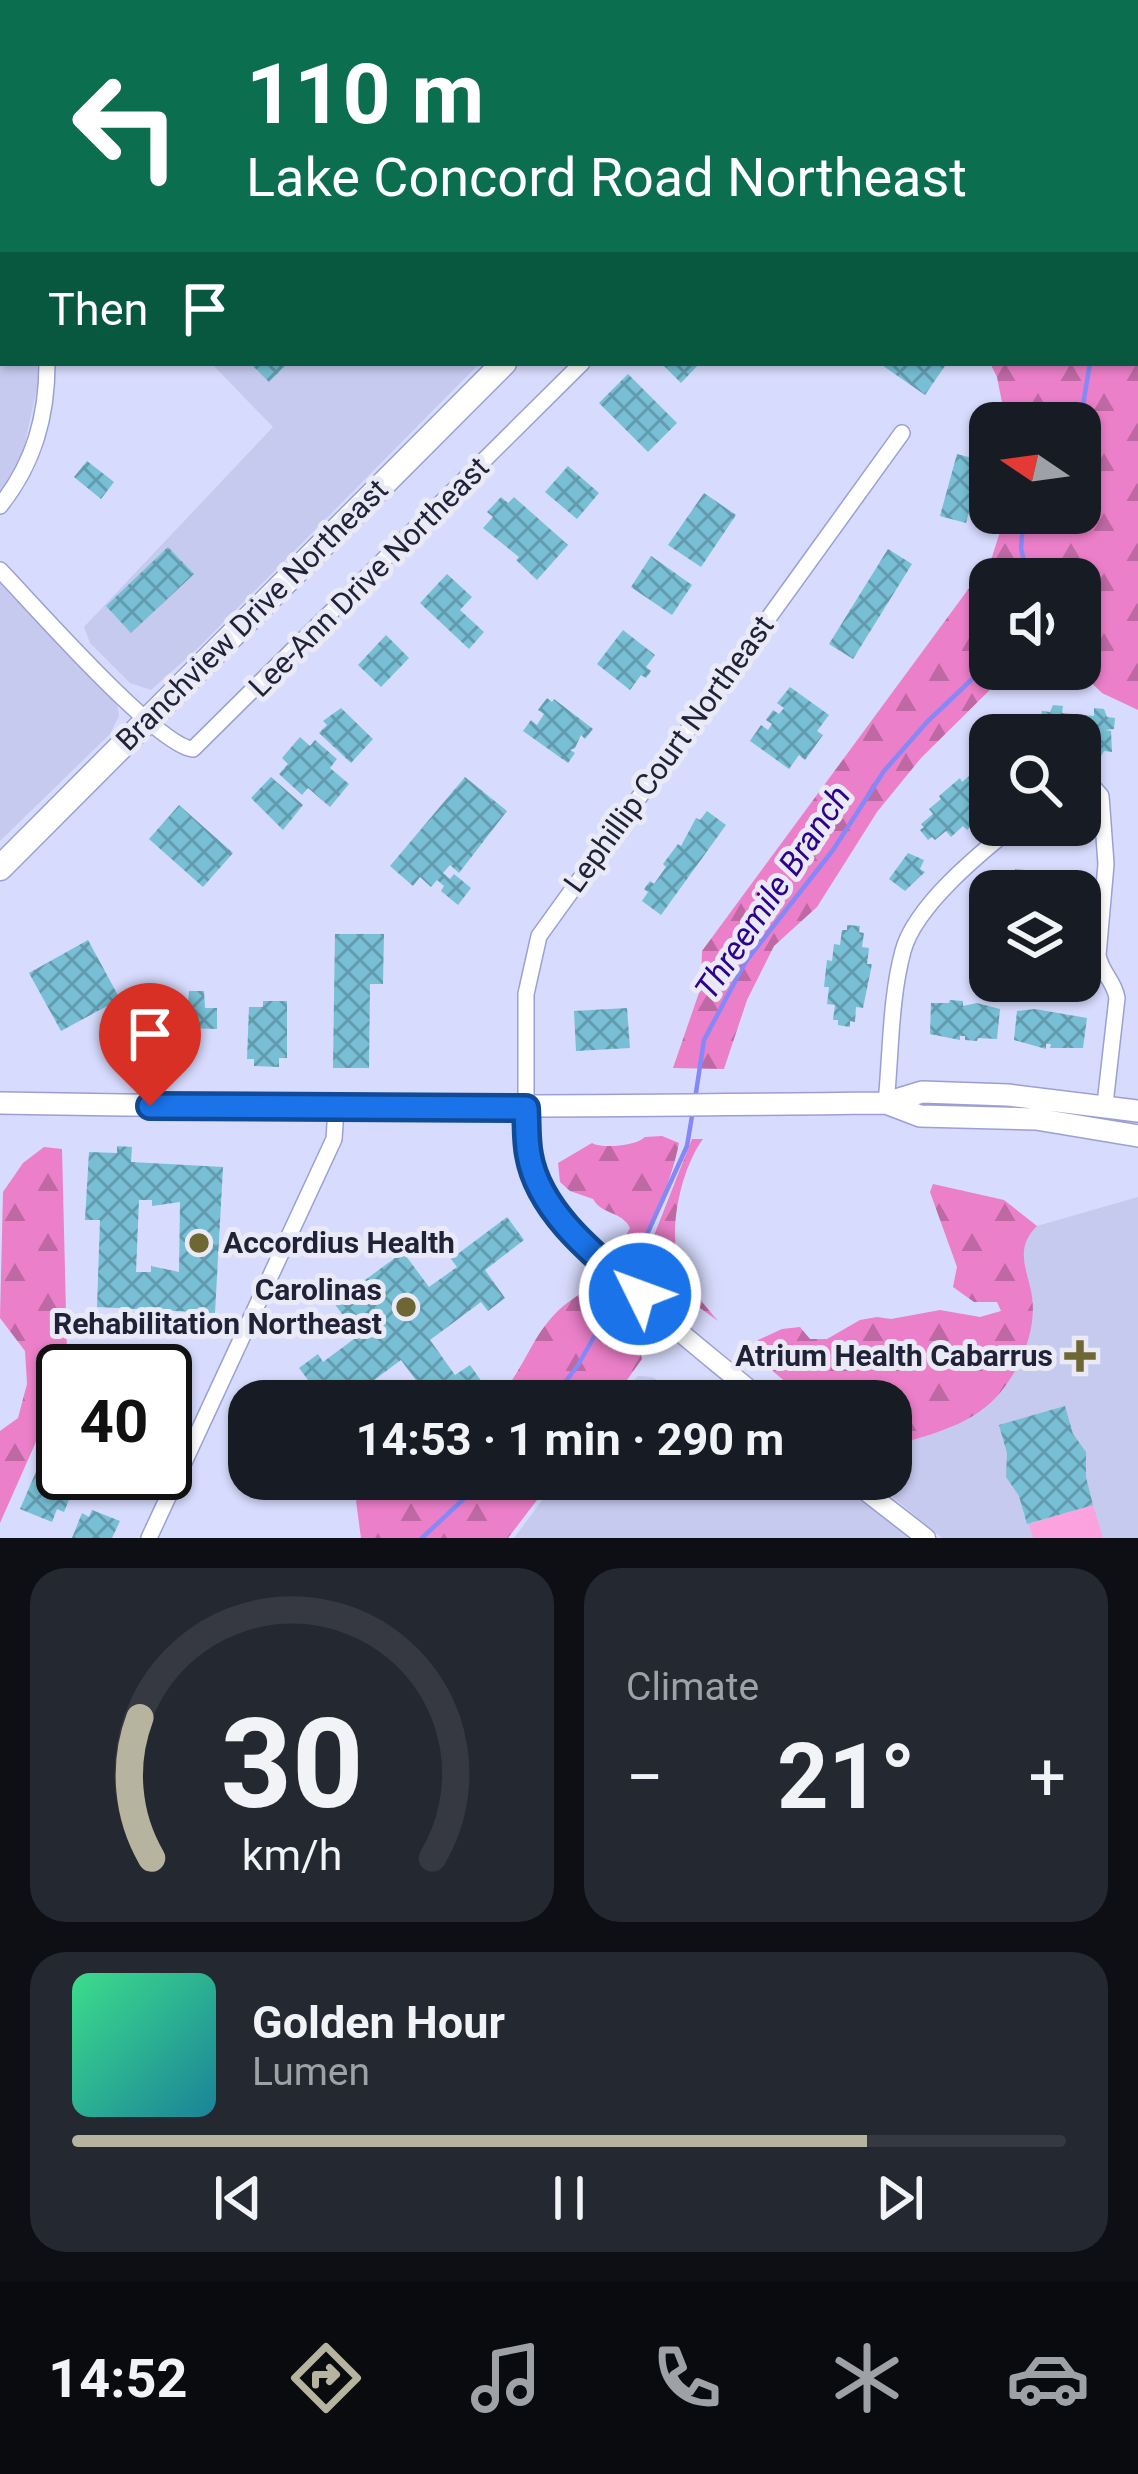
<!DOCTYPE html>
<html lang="en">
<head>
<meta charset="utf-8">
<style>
	body { margin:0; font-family:Roboto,sans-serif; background:#242831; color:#f1f3f6; height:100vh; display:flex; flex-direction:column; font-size:45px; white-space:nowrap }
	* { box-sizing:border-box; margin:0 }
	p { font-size:39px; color:#9ea1a6 }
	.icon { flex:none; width:66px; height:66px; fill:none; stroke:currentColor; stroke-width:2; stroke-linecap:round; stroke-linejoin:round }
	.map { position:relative; height:1538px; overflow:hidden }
	.side { display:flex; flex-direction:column; gap:30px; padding:30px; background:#0d0f14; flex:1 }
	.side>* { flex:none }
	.top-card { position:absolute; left:0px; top:0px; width:1140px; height:366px; box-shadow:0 3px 9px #0004; background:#0b6e4f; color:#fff; overflow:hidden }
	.needle { width:78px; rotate:283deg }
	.tools { position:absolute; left:969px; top:402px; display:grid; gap:24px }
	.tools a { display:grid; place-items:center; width:132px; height:132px; border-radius:24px; background:#171b24; box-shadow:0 3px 9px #0004; font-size:60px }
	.speed { position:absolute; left:36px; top:1344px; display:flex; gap:24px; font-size:60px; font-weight:700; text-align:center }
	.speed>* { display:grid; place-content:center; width:156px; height:156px; border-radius:50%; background:#171b24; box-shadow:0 3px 9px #0004; line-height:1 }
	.speed .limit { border:6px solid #111; border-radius:18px; background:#fff; color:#111 }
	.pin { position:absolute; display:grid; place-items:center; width:102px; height:102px; color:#fff; margin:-123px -51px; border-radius:50% 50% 50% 0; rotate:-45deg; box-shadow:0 0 12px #0007 }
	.pin .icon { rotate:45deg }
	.me { position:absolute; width:132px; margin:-66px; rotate:312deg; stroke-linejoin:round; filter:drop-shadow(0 0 9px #0008) }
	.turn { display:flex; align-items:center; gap:42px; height:252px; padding:0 48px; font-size:54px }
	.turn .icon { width:156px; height:156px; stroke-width:2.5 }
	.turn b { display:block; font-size:84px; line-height:102px }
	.then { display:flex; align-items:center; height:114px; padding:0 48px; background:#0003; gap:24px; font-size:45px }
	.big { font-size:90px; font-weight:700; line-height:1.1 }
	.side .tile { flex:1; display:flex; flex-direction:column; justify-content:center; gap:18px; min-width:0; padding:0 42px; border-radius:36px; background:#242831 }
	.side .dial { align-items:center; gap:0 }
	.dial svg { height:312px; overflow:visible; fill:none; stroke:#363941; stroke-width:7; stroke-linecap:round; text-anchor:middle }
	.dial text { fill:#f1f3f6; stroke:none }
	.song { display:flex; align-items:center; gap:36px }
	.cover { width:144px; height:144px; border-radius:18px; background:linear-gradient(135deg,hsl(150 70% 55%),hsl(190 70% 35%)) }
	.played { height:12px; border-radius:6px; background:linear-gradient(90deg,#b6b49e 80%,#363941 80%) }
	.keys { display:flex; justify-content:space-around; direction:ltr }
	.heat { display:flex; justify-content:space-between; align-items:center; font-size:66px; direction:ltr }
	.side .tiles { flex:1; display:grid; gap:30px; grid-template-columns:1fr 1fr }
	.tile:last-child { grid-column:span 2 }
	.trip { position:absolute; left:228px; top:1380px; width:684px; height:120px; border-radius:36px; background:#171b24; box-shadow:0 3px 9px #0004; font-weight:700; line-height:120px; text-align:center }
	.tab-bar { display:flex; height:192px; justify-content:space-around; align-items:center; background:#090b0e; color:#9ea1a6 }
	.tab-bar .icon { width:84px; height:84px }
	.tab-bar .selected { color:#b6b49e }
	.tab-bar b { font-size:54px; color:#f1f3f6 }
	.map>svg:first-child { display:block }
</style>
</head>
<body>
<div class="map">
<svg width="1138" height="1538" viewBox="0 0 1138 1538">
	<defs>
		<pattern id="forest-firs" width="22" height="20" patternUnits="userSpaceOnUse" patternTransform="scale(3)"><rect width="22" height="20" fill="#eb7fc9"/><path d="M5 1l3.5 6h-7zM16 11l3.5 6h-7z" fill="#be68a4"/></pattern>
		<pattern id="building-cross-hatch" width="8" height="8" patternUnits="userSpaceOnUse" patternTransform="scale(3)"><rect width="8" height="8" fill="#78bfd5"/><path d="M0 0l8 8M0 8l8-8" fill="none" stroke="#629bae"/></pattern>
	</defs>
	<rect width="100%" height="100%" fill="#d7dbfd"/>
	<path fill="#c6caef" d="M0,0H282L283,3H3V157Z
		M0,195L3,363H37L38,383L23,452L0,493Z
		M211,363H480L197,649L151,690L130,683L90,643L84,627L273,427Z
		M0,575L116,697L119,716L110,734L0,841Z
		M1138,1197V1538H942L871,1479H891V1447L944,1430L984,1409L1012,1373L1033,1302L1023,1256L1025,1238L1037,1226Z
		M638,1376L652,1377L696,1401H616Z
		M558,1479H844L917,1538H514Z"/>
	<path fill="url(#forest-firs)" d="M973,0H1138V710L1102,693L1077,669H1080V579H990V669H1011L921,758L877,812L817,907L774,946L747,1000L724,1069L673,1068L701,987L702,951L992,557L1006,513H1080V423H1006L997,377L990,363H1137V3Z
		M662,1136L679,1143C673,1176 648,1242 625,1264L616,1253L630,1228C622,1211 602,1215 593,1199L570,1191L560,1182L558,1163L592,1143C602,1149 636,1146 645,1137Z
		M692,1139H703C681,1169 667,1231 680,1267C688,1287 704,1304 718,1321L642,1266Z
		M44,1147L62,1149L67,1354L62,1383L0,1523V1431L18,1418L27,1384L25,1351L0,1318L3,1192L23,1163Z
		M933,1184L1004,1200L1037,1226C1014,1249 1027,1267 1032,1296C1038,1336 1013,1389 979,1412C953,1430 921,1437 891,1447V1401H808L762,1362L755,1348L758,1340L782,1329L800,1327L810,1339H827L860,1320L877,1317L891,1319L940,1310L980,1317L1001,1311L997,1302H974L953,1287L957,1267L930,1192Z
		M585,1291L630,1311L642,1359L612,1401H496C533,1360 531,1322 585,1291Z
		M400,1479H553L508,1538H361L356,1501L376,1482Z"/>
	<path fill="#fca2de" d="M1093,1505L1103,1538H1033L1029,1524Z"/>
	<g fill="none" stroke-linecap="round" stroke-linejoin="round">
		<path stroke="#8688f6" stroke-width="4.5" d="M395,0L401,3
			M1076,0L1078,3
			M1137,89H1138
			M1137,213L1138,211
			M1080,423L1090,363
			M1024,513L1021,548L1028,579
			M695,1099L704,1040L746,961L833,850L884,771L927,722L990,662
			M638,1254L687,1146L693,1110
			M551,1401L578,1365L611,1307
			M422,1538L485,1479"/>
	</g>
	<path fill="url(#building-cross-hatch)" fill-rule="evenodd" d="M250,363H288L269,382Z
		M661,363H700L681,383Z
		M879,363H947L925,395Z
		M628,374L677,423L648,452L599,403Z
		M957,454L983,461L966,523L940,516Z
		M87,461L114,482L101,499L74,477Z
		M568,466L599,493L577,519L545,492Z
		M704,493L736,515L701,567L668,545Z
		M501,497L508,503L514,497L568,545L537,580L516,560L519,557L483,528L493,517L487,512Z
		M168,547L194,574L131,633L106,606Z
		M888,549L912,564L853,659L829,644Z
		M651,556L692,585L672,615L631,587Z
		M447,574L472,597L460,610L484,632L469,649L420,603Z
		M623,630L655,655L646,667L651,671L646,678L641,675L630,690L597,664Z
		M386,635L409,658L381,687L358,665Z
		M790,687L829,715L817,731L823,735L805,760L799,755L789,769L750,741L761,725L768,730L772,724L766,720L773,710L779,714L784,708L777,703Z
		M547,698L552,702L554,699L593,729L585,739L581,735L575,748L570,750L575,753L568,763L523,731L531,720L537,725L544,714L538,710Z
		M1053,705L1063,706L1062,713L1094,716V708L1104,709L1107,717L1115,718L1114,729L1105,730L1111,731L1112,752L1104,751L1100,758L1090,757L1091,749L1080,750V735H1041L1042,725L1049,726L1040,723L1042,711L1050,712Z
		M341,708L373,739L351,763L319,733L327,725L323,721Z
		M300,737L310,746L315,740L337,759L330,768L349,784L330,807L308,788L302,795L279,774L288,764L282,758Z
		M990,767V804L984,809L987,812L967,830L963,826L951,837L946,831L935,840L932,837L928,840L920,830L924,827L921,824L933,814L929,809L941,799L939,796L960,778L962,782L975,771L979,776Z
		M271,777L303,805L283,830L251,798Z
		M465,777L507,811L459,873L450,865L443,873L450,879L454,874L471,888L458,905L441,891L444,886L437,880L431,887L420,877L413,886L390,866Z
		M179,805L233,853L203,887L149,839Z
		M707,811L726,825L661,915L642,901L648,892L644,889L650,881L654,884L666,867L663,864L678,844L681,846L696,818L700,820Z
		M908,853L924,860L920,869L925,872L905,891L889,879Z
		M1015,869L1042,872V876L1058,878L1057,885L1072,886L1071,891H990V900L973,894L974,886L982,882V878L997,879L998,871L1015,873Z
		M847,925L860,926L859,932L864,933L862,947L869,948L867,964H872L863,1008L856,1007L855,1022L850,1021V1027L838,1025V1020H833L835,1005L827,1004L829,987H824L827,960L832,961L834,944L840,945L842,930H847Z
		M335,934H384L383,984H370L369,1068H333Z
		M88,940L120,999L61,1031L29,973Z
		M189,991H204L205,1008H217V1029L186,1028Z
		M950,1000L963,1001V1006L977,1003L1000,1009L997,1039L978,1038L977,1041L965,1040V1036H960V1040L930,1034L931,1003H949Z
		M263,1001H287V1058H279V1067L254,1066V1059H247L249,1007H263Z
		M627,1008L630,1048L576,1051L574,1011Z
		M1035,1009L1087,1018L1083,1048H1050L1051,1044H1046V1049L1014,1040L1017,1011Z
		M117,1146L132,1147L131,1162L223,1167L215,1313L97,1307L100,1220H85L89,1152L117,1153ZM139,1200H152V1206L180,1202L179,1272L151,1266V1272H136Z
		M507,1217L524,1240L485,1270L505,1298L488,1311L481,1302L430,1340L455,1375L470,1365L482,1382L456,1401H419L427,1395L401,1360L350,1398L352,1401H324L299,1368L318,1354L323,1362L358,1336L334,1303L403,1252L429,1287L457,1267L451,1259Z
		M92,1321L108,1323L106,1338L91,1337Z
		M1065,1406L1073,1434L1086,1452V1477L1093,1505L1027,1524L1019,1496L1006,1477L1007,1453L999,1425Z
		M63,1409V1473H75L71,1484L75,1485L64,1512L57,1509L52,1522L20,1509L38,1467L43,1469Z
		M92,1510L120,1521L112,1538H72L82,1513L89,1517Z"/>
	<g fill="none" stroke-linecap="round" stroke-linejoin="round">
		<defs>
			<path id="minor" d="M0,172L3,178
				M0,506C34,463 47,417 47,363
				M0,570C32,603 158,747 193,749L582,363
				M1080,787L1094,788L1101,796L1106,864L1098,955C1101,973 1114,980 1117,998L1105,1104
				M886,1103C891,1054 890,999 903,951C915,906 980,853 1015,825
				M526,1108V994L539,936L902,433
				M149,1538L334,1139L336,1109"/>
			<path id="tertiary" d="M526,1108C527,1132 526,1158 536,1181C568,1250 703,1349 763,1401
				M850,1479L926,1538"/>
			<path id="secondary" d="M0,1103C296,1109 591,1106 886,1103L922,1092L1008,1095L1138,1111
				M886,1103L920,1116L1036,1119L1138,1136"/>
			<path id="primary" d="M865,3L868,0
				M0,868L504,363"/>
		</defs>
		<use href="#minor" stroke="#9b9fd5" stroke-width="18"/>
		<use href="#tertiary" stroke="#9b9fd5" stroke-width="21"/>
		<use href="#secondary" stroke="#9b9fd5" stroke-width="24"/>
		<use href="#primary" stroke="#9b9fd5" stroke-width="27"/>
		<use href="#minor" stroke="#fff" stroke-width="15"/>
		<use href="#tertiary" stroke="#fff" stroke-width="18"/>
		<use href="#secondary" stroke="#fff" stroke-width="21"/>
		<use href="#primary" stroke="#fff" stroke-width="24"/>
	</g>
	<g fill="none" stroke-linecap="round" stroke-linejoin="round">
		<defs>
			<path id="route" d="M150,1106L526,1108C527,1123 526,1140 529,1155C539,1213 598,1258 640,1294"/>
		</defs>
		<use href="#route" stroke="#114b97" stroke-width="30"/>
		<use href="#route" stroke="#1a73e8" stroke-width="21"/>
	</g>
	<g fill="#6e6633" stroke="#e9eaf6" stroke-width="4.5">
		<circle cx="199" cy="1243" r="12"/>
		<circle cx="406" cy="1307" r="12"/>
		<path d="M1074 1338h12v12h12v12h-12v12h-12v-12h-12v-12h12z"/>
	</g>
	<g text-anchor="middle" stroke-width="10" stroke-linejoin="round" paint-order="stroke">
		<g font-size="30" fill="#212237" stroke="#e9eaf6">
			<text transform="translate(369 577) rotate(-45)" y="10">Lee-Ann Drive Northeast</text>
			<text transform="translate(252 615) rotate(-45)" y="10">Branchview Drive Northeast</text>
			<text transform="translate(669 754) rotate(-54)" y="10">Lephillip Court Northeast</text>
		</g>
		<g font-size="30" font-weight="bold" fill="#212237" stroke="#e9eaf6" text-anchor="end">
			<text x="223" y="1253" text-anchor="start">Accordius Health</text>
			<text x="382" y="1300">Carolinas<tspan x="382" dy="34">Rehabilitation Northeast</tspan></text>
			<text x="1053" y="1366">Atrium Health Cabarrus</text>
		</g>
		<g font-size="33" font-style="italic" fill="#2d038e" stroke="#e9eaf6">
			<text transform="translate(772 892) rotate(-56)" y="12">Threemile Branch</text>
		</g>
	</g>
</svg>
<div class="tools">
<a><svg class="needle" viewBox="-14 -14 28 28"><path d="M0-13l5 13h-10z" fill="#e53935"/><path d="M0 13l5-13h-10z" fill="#9ea1a6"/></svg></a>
<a><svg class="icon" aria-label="sound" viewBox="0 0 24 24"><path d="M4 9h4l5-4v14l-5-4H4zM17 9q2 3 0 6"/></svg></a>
<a><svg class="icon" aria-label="search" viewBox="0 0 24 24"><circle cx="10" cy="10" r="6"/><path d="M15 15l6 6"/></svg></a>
<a><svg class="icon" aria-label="layers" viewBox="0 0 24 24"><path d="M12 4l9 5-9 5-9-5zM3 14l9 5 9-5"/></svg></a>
</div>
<div class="speed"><div class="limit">40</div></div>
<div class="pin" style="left:150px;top:1106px;background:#d93025"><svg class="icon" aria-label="arrive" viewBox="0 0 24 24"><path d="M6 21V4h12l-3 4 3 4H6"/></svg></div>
<svg class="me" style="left:640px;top:1294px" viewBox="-20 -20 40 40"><circle r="17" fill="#1a73e8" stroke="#fff" stroke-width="3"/><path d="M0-11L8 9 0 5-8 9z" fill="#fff"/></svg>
<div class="trip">14:53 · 1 min · 290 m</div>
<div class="top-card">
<div class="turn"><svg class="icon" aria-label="left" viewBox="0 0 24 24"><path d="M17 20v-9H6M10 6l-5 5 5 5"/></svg><div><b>110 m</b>Lake Concord Road Northeast</div></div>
<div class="then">Then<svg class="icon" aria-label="arrive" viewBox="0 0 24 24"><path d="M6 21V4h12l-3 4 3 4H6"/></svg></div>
</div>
</div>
<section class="side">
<div class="tiles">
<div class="tile dial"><svg viewBox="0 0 100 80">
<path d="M14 69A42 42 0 1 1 86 69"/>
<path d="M14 69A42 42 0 0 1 11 33" stroke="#b6b49e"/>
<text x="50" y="56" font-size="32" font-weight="700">30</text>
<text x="50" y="72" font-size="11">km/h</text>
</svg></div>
<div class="tile"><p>Climate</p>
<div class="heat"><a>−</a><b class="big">21°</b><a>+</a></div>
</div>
<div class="tile">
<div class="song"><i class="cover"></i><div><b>Golden Hour</b><p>Lumen</p></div></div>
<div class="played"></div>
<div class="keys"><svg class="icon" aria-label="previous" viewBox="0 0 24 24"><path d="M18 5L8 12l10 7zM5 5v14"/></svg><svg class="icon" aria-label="pause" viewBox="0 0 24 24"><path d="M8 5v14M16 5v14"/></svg><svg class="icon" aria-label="next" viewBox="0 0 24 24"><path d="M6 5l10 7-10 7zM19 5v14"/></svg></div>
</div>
</div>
</section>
<nav class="tab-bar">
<b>14:52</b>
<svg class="icon selected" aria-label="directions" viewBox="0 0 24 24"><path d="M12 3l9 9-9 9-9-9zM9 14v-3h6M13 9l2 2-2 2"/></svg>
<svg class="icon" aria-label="music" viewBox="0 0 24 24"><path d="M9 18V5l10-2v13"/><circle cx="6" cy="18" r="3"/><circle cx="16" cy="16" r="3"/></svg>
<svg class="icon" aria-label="phone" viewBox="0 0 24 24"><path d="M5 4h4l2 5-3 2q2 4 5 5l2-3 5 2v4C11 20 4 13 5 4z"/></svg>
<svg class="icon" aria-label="climate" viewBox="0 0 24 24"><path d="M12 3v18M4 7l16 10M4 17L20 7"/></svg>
<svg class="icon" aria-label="car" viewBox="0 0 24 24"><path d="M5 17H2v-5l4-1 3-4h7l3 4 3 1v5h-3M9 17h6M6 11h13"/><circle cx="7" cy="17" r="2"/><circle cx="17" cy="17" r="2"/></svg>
</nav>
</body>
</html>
